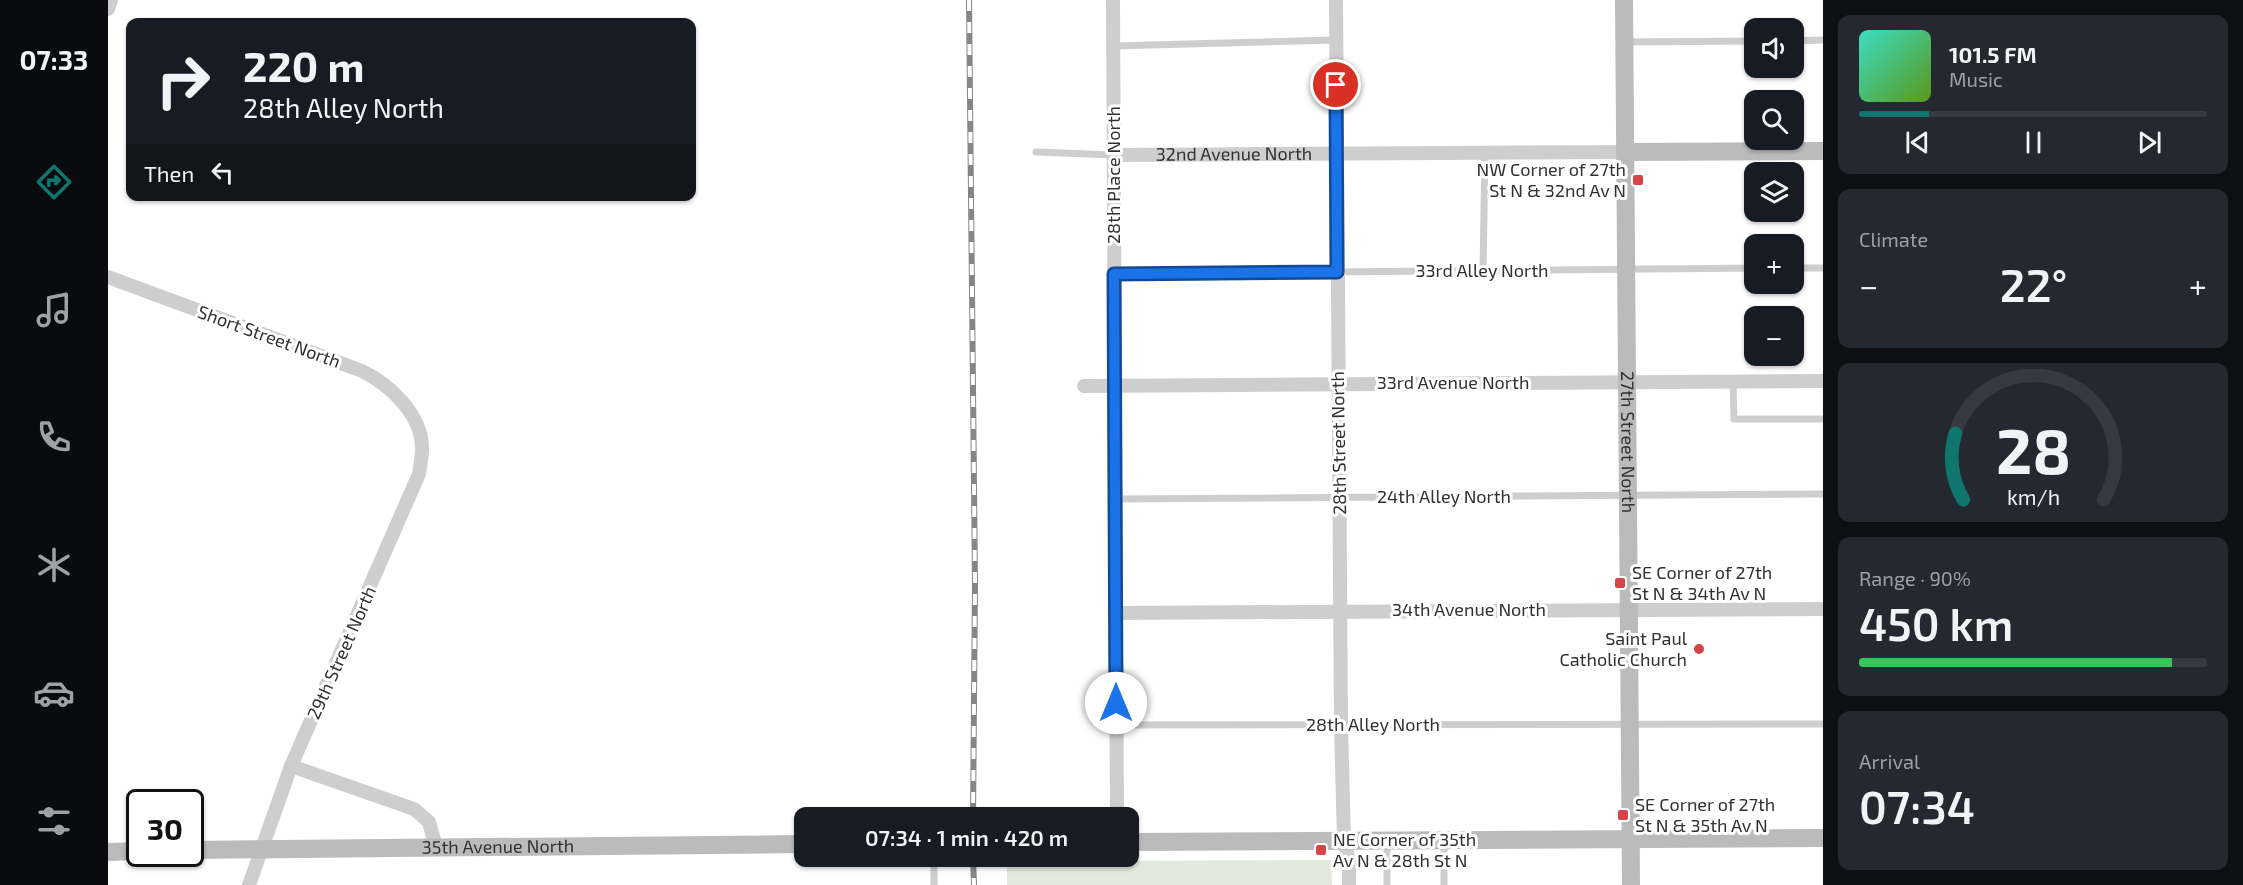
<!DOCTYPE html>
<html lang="en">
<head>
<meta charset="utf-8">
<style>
	body { margin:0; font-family:"Exo 2",sans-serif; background:#242831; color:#f1f3f6; height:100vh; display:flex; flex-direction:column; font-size:22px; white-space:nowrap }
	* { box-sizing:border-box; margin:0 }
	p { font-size:20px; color:#9ea1a6 }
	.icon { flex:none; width:33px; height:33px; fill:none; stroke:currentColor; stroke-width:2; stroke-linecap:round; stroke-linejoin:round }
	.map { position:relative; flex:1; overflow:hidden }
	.drawer { display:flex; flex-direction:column; gap:15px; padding:15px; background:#0d0f14; width:420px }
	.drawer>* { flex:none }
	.banner { position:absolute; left:18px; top:18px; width:570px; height:183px; border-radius:12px; box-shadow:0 2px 4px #0004; background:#171b24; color:#f1f3f6; overflow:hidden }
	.buttons { position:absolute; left:1636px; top:18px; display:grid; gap:12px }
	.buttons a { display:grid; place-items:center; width:60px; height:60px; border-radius:12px; background:#171b24; box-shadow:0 2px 4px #0004; font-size:30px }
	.speed { position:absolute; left:18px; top:789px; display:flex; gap:12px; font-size:30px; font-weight:700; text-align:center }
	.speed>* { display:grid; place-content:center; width:78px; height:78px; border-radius:50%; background:#171b24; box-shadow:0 2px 4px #0004; line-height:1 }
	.speed .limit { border:3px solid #111; border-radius:9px; background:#fff; color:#111 }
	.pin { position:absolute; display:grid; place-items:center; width:51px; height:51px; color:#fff; margin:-26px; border:3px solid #fff; border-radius:50%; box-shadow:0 2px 6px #0007 }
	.me { position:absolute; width:66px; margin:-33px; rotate:0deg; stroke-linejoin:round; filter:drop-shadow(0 0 4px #0008) }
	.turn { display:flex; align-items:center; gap:21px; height:126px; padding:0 18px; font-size:27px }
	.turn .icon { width:78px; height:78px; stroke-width:2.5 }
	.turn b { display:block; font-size:42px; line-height:51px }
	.then { display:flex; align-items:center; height:57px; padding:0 18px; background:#0003; gap:12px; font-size:22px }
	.big { font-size:45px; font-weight:600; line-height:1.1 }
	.drawer .widget { flex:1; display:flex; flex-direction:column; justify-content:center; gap:9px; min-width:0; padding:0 21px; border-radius:12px; background:#242831 }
	.drawer .dial { align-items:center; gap:0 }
	.dial svg { height:156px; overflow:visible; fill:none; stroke:#363941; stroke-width:7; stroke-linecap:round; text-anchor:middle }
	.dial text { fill:#f1f3f6; stroke:none }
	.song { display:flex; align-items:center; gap:18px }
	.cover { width:72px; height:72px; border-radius:9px; background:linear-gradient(135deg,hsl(170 70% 55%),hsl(90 70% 35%)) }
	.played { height:6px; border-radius:3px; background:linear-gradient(90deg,#0f766e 20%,#363941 20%) }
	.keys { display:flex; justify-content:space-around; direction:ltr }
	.heat { display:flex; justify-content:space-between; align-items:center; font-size:33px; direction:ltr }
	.charge { height:9px; border-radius:4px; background:linear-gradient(90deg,#34c759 90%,#363941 0) }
	.trip { position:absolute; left:686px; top:807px; width:345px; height:60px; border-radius:12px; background:#171b24; box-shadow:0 2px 4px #0004; font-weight:600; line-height:60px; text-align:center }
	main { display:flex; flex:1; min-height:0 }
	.tabs { display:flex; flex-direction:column; width:108px; justify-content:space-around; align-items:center; background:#090b0e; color:#9ea1a6 }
	.tabs .icon { width:42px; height:42px }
	.tabs .active { color:#0f766e }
	.tabs b { font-size:27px; color:#f1f3f6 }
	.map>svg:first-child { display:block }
</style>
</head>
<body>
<main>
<nav class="tabs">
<b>07:33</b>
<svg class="icon active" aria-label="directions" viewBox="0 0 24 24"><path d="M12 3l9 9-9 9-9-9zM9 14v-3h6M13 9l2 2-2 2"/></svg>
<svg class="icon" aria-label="music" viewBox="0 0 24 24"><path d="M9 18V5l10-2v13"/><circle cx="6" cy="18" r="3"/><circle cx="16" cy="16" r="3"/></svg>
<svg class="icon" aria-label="phone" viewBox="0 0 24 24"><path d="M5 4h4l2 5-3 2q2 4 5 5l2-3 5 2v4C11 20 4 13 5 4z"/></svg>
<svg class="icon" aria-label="climate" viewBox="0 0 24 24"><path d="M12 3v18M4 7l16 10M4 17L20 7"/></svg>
<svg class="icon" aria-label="car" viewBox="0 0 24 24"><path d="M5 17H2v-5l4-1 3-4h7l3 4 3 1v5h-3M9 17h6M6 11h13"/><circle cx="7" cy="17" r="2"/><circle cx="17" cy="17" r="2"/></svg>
<svg class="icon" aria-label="filters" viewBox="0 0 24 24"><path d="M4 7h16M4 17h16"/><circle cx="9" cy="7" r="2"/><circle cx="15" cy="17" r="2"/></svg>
</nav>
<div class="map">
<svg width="1715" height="885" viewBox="0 0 1715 885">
	<rect width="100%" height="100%" fill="#fff"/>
	<path fill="#e3e9dd" d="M1223,860L1224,885H899V861Z"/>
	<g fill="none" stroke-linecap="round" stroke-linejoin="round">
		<path stroke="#cecece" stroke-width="7" d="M1686,41L1715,40
			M1518,42L1647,41
			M1005,46L1228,40
			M928,152L1006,155
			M1686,268H1715
			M1375,271L1377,153
			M1006,274L1647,268
			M1625,381L1626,419H1715
			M1007,499L1715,494
			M1008,725L1715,724
			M826,856V885
			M1279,885V843
			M1336,885V842"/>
		<g stroke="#cecece" stroke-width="14">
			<path d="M1005,0L1009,818"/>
			<path d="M1228,0L1233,725L1236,840L1241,861V885"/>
			<path d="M0,9L3,0"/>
			<path id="s1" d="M1006,155L1517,152"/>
			<path d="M0,277L254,371C283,385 315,416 314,450C314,458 312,466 311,474L183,766L141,885"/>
			<path d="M976,386L1715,381"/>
			<path d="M1008,613L1715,609"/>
			<path d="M183,766L306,809L321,822L328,847"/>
		</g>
		<g stroke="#bbb" stroke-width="18">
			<path id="s2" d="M1516,0L1523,885"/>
			<path d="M1517,152L1715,151"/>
			<path d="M1020,842L1715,838"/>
			<path id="s3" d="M82,850L696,844"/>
			<path d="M0,852L32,851"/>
		</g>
		<defs>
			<path id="rail" d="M861,0L867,584L865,818
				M865,856L866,885"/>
		</defs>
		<use href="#rail" stroke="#868686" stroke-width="6"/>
		<use href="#rail" stroke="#fff" stroke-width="4" stroke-dasharray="11" stroke-linecap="butt"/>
	</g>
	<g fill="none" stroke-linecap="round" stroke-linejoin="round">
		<defs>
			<path id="route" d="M1008,703L1006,274L1229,272L1228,85"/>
		</defs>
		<use href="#route" stroke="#114b97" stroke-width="15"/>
		<use href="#route" stroke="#1a73e8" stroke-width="10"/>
	</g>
	<g fill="#d64447" stroke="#fff" stroke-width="2">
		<rect x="1524" y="174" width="12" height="12" rx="3"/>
		<rect x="1506" y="577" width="12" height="12" rx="3"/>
		<circle cx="1591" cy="649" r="6"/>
		<rect x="1509" y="809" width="12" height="12" rx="3"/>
		<rect x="1207" y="844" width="12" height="12" rx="3"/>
	</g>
	<g text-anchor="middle" stroke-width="6" stroke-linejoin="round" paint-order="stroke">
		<g font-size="18" fill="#313131" stroke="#fff">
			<text dy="6" stroke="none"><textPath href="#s1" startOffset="120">32nd Avenue North</textPath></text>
			<text transform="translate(1006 175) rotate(-90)" y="6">28th Place North</text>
			<text x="1374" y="277">33rd Alley North</text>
			<text transform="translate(161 337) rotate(20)" y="6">Short Street North</text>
			<text x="1345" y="389">33rd Avenue North</text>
			<text dy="6" stroke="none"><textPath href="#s2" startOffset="442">27th Street North</textPath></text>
			<text transform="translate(1231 443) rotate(-91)" y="6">28th Street North</text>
			<text x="1336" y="503">24th Alley North</text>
			<text x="1361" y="616">34th Avenue North</text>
			<text transform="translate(234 653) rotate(-66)" y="6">29th Street North</text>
			<text x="1265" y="731">28th Alley North</text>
			<text dy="6" stroke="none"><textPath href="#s3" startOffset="308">35th Avenue North</textPath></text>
		</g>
		<g font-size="18" fill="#313131" stroke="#fff" text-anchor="start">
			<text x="1518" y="176" text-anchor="end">NW Corner of 27th<tspan x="1518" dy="21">St N &amp; 32nd Av N</tspan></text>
			<text x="1524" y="579">SE Corner of 27th<tspan x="1524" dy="21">St N &amp; 34th Av N</tspan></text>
			<text x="1579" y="645" text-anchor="end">Saint Paul<tspan x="1579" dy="21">Catholic Church</tspan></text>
			<text x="1527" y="811">SE Corner of 27th<tspan x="1527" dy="21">St N &amp; 35th Av N</tspan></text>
			<text x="1225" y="846">NE Corner of 35th<tspan x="1225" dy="21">Av N &amp; 28th St N</tspan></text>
		</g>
	</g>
</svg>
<div class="buttons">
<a><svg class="icon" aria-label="sound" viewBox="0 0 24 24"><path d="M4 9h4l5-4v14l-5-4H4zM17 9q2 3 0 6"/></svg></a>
<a><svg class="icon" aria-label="search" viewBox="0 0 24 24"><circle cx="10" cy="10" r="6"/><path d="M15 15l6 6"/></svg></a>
<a><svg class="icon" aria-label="layers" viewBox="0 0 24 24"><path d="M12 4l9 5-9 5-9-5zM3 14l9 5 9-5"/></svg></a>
<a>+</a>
<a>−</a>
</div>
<div class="speed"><div class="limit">30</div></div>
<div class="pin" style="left:1228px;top:85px;background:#d93025"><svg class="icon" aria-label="arrive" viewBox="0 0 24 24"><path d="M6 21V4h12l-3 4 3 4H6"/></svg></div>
<svg class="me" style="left:1008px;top:703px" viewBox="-20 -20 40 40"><circle r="19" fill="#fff"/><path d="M0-13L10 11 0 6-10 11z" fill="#1a73e8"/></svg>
<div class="trip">07:34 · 1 min · 420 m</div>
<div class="banner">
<div class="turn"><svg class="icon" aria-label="right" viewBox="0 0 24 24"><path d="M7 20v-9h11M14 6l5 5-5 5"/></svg><div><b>220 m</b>28th Alley North</div></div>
<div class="then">Then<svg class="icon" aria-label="left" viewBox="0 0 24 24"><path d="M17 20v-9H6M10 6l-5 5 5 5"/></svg></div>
</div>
</div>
<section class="drawer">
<div class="widget">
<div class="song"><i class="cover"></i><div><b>101.5 FM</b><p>Music</p></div></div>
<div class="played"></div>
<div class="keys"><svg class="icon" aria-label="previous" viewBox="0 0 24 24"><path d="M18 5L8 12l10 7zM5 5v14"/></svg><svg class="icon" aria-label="pause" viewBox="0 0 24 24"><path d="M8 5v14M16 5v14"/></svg><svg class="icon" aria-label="next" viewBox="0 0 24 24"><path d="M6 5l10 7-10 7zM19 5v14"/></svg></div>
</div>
<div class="widget"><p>Climate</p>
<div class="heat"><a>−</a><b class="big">22°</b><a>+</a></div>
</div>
<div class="widget dial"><svg viewBox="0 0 100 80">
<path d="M14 69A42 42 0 1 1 86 69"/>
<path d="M14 69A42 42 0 0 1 10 35" stroke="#0f766e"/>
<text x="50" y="56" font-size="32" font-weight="700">28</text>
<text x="50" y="72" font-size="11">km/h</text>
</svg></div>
<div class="widget"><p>Range · 90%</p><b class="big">450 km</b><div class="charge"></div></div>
<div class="widget"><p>Arrival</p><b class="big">07:34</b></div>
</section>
</main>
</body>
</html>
